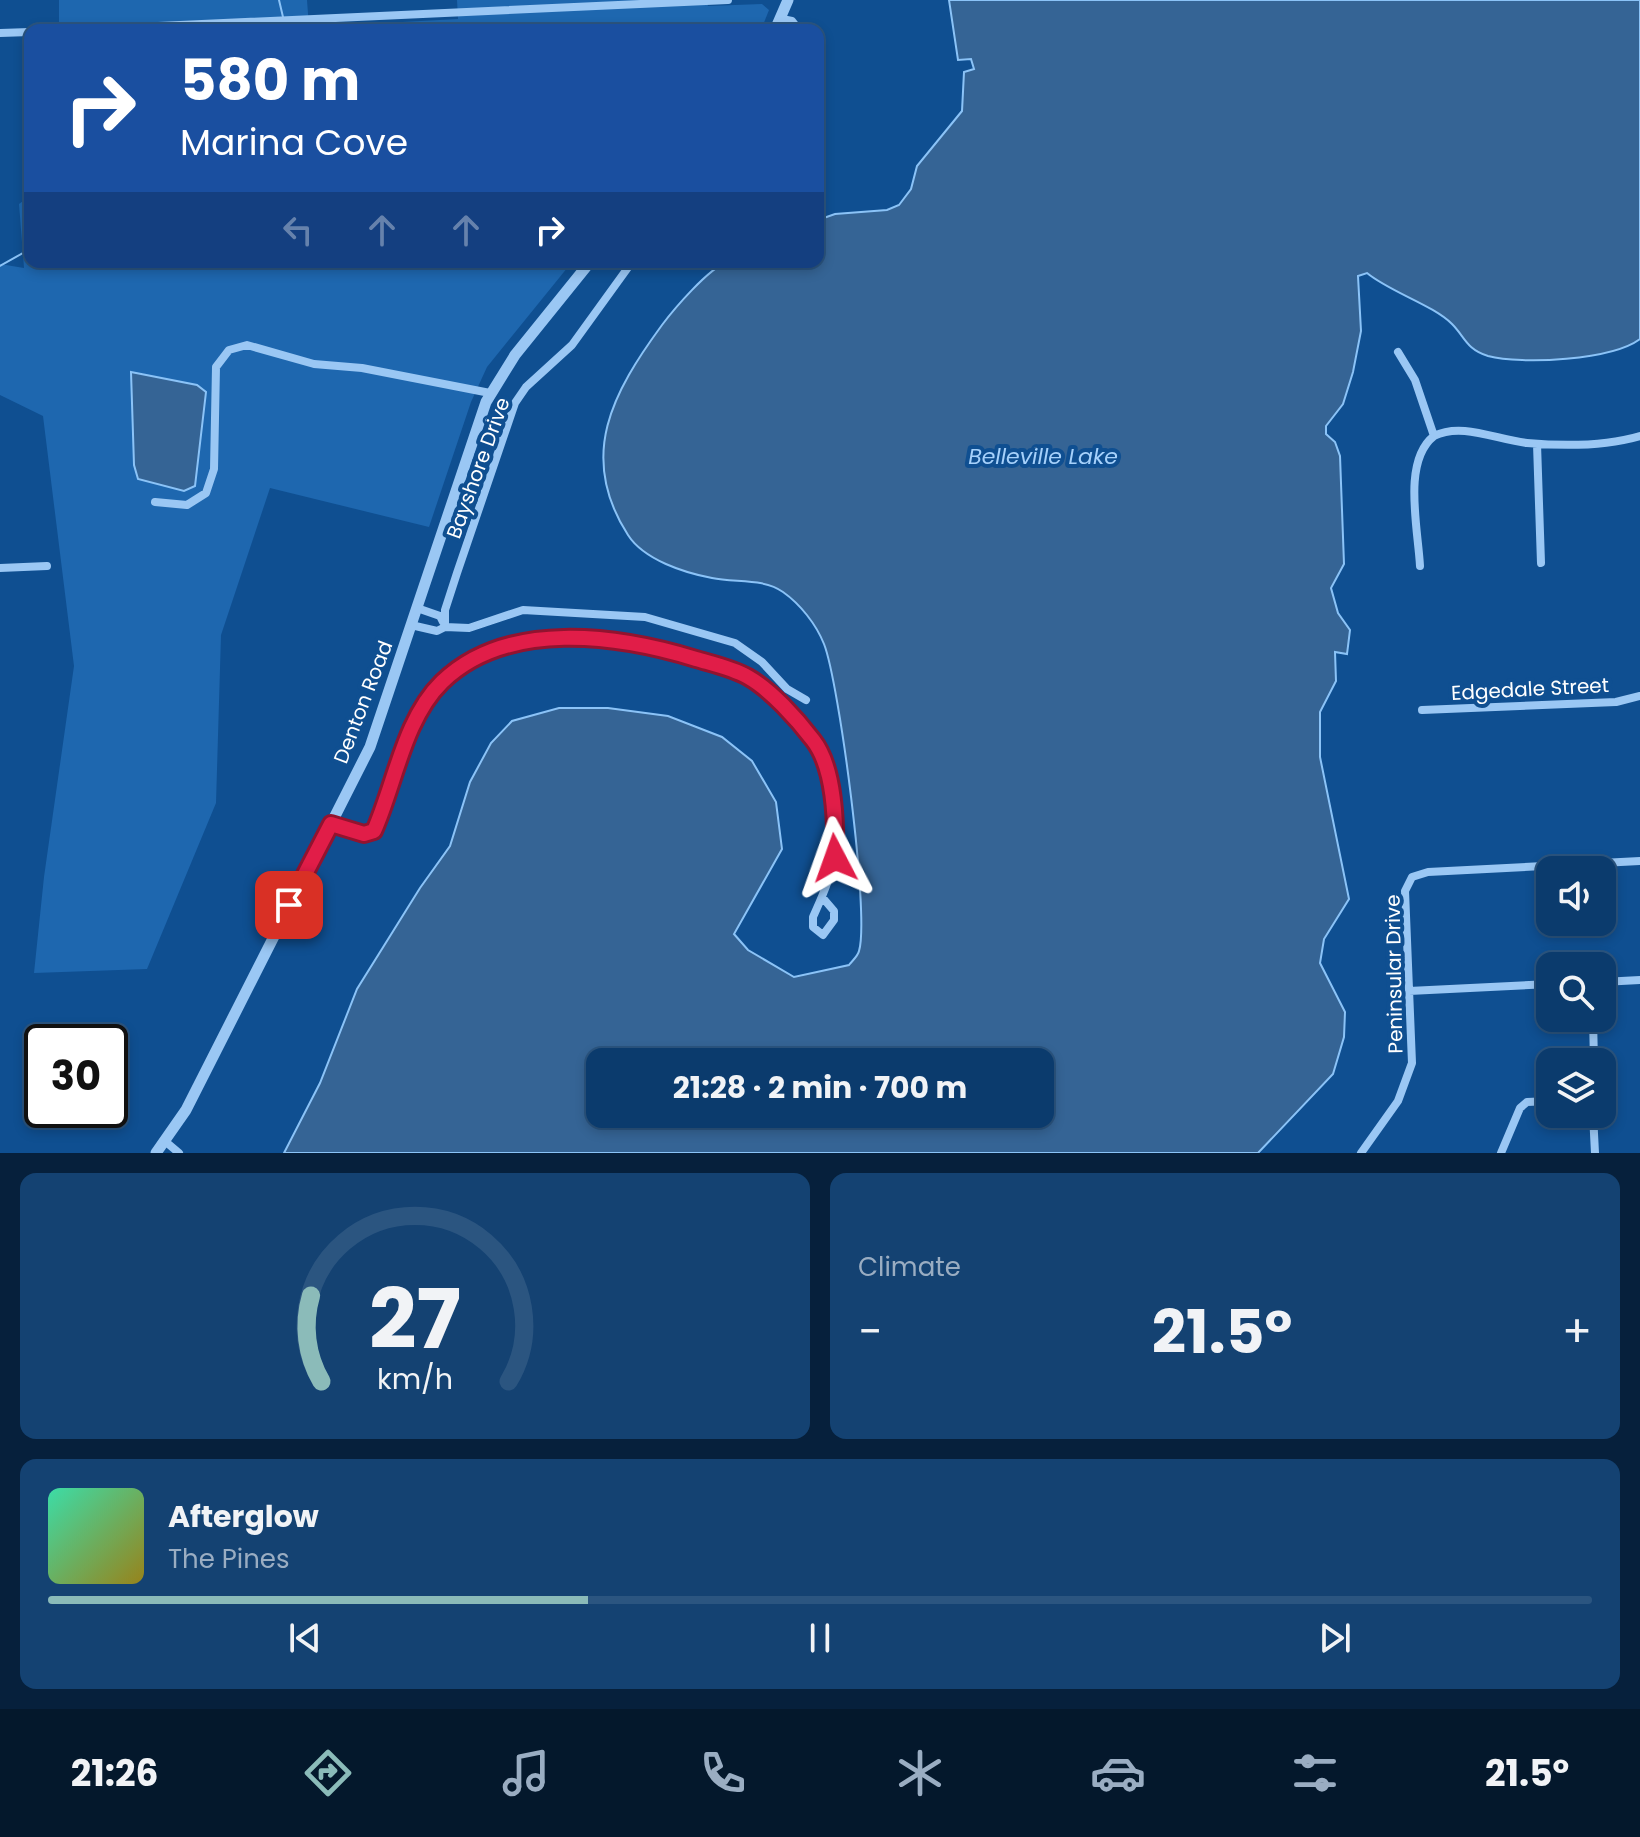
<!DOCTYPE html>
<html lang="en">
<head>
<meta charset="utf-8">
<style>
	body { margin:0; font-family:Poppins,sans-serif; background:#144272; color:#f1f3f6; height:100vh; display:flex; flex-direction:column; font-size:30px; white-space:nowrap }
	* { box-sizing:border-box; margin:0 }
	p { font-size:26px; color:#9aadc2 }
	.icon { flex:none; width:44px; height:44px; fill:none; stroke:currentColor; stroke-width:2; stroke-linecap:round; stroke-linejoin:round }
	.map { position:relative; height:1153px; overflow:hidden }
	.sheet { display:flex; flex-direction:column; gap:20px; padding:20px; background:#06203c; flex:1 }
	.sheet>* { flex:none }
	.banner { position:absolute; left:24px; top:24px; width:800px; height:244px; border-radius:16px; box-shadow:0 4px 12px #0003,0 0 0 2px #2b5580; background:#1a4fa0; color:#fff; overflow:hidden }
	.buttons { position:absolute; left:1536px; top:856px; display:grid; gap:16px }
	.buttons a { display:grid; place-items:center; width:80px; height:80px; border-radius:16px; background:#0b3b6d; box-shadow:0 4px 12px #0003,0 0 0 2px #2b5580; font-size:40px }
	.speed { position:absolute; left:24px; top:1024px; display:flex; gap:16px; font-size:40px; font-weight:700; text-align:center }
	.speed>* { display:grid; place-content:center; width:104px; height:104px; border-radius:50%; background:#0b3b6d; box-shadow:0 4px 12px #0003,0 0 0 2px #2b5580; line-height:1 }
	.speed .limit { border:4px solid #111; border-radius:12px; background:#fff; color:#111 }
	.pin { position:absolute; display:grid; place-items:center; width:68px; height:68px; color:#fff; margin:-34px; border-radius:16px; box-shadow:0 4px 12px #0006 }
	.me { position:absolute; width:88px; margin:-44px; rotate:356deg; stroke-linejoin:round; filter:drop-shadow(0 0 6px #0008) }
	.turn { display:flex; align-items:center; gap:28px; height:168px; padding:0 24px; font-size:36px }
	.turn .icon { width:104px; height:104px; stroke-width:2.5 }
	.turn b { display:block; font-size:56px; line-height:68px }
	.lanes { display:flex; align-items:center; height:76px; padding:0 24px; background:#0003; justify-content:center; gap:40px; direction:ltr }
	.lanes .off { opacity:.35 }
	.big { font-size:60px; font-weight:700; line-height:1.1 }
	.sheet .card { flex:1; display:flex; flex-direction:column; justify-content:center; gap:12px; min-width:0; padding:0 28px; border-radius:16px; background:#144272 }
	.sheet .dial { align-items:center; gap:0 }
	.dial svg { height:208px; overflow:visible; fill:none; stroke:#2b5580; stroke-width:7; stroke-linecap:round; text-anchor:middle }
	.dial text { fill:#f1f3f6; stroke:none }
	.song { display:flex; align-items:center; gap:24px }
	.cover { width:96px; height:96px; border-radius:12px; background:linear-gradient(135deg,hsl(160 70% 55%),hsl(50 70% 35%)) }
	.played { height:8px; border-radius:4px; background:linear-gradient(90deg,#8bbbb9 35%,#2b5580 35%) }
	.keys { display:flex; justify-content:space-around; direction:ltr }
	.heat { display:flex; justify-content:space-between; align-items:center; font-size:44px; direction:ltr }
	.sheet .tiles { flex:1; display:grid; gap:20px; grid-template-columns:1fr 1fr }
	.card:last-child { grid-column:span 2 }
	.trip { position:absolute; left:586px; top:1048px; width:468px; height:80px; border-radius:16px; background:#0b3b6d; box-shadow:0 4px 12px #0003,0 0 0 2px #2b5580; font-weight:700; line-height:80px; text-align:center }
	.tab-bar { display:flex; height:128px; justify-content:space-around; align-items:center; background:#04182c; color:#9aadc2 }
	.tab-bar .icon { width:56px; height:56px }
	.tab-bar .on { color:#8bbbb9 }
	.tab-bar b { font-size:36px; color:#f1f3f6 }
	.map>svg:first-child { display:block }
</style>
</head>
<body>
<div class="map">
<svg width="1640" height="1153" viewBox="0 0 1640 1153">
	<rect width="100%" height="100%" fill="#0f4f91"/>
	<path fill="#1e67af" d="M59,0H307L309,27L458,19L457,0H706L708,6L762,4L769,10L761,30H59Z
		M30,196V262H572L487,367L471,402L429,527L270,488L221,635L216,803L147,969L34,973L44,877L74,666L43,416L0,395V264L24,268L19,204Z"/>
	<path fill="#356495" stroke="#8bc3f7" stroke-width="2" fill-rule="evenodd" d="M949,0H1640V339C1612,360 1522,365 1488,356C1466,349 1465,337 1452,324C1433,305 1390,292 1367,273L1358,276L1361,331L1353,372L1343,404L1326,426V434L1335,442L1340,456L1344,564L1331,588L1338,613L1350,630L1347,654L1335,652L1336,681L1320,712V757L1349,899L1324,939L1320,963L1345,1012L1344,1037L1333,1074L1258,1153H284L320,1083L357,989L420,888L450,846L470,782L491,743L512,721L559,708H608L668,716L722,737L752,761L776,802L782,849L734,934L748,950L794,977L849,965C852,961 858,956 859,951C870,916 839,682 824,644C816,624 800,604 783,592C764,578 735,583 712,578C685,573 644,560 628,535C577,456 613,392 662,325C674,309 708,269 727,262C741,257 800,262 818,262V220L835,214L887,210L899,205L911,189L917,166L962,111L964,72L974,69L971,59L958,60ZM600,1062H1040V1114H600Z
		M131,372L197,385L206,392L195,486L184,491L138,479L134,465Z"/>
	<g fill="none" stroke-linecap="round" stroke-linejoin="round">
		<path stroke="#8bc3f7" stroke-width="2" d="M279,0L283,17
			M0,266L30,249"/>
		<path stroke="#9ac7f4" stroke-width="8" d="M782,19L792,21L799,30
			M71,30L728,0
			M0,33L30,32
			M1398,352L1415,380L1434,436C1402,461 1418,528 1420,566
			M1434,436C1462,422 1497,440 1527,443C1562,446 1606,446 1640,436
			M1537,444L1541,563
			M155,502L187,505L206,493L214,469L216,367L229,350L247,345L314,364L362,368L490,393
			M0,568L47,566
			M417,608L440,616L443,622
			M411,625L437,631L445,627L469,628L523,610L645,617L735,643L762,662L787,689L806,700
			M445,627V610L457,573L515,403L526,387L572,345L632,262
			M1422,710L1616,702L1640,696
			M331,824L364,834L374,831C395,784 404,720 441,683C514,611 663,636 746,676C765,686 807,729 818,748C830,770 840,837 834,861C830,880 821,899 813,917V927L823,935L834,920V911L822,897
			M1602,982L1640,980
			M1409,991L1550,984
			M1593,1018L1594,1062
			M1593,1114L1595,1153
			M166,1142L179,1153
			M1361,1153L1398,1101L1412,1063L1405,891L1412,877L1428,872L1640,861
			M1501,1153L1520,1108L1527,1102L1550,1101"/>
		<path stroke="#9ac7f4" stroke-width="11" d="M775,30L788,0
			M156,1153L186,1110L370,747L486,402L515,355L590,262"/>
	</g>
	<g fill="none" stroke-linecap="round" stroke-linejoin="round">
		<defs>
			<path id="route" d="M289,905L331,824L364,834L374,831C395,784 404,719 442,682C507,619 618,635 696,659C713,664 732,668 748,677C771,690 797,719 813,740C835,768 836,824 835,858"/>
		</defs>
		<use href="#route" stroke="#92132f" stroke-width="20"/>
		<use href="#route" stroke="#e11d48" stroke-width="14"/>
	</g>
	<g text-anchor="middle" stroke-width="8" stroke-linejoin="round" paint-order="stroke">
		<g font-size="20" fill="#fff" stroke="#0f4f91">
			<text transform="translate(478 468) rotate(-70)" y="7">Bayshore Drive</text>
			<text transform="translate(1530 689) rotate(-3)" y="7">Edgedale Street</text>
			<text transform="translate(363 702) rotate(-69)" y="7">Denton Road</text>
			<text transform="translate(1394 974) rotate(-91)" y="7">Peninsular Drive</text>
		</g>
		<g font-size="22" font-style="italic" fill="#a6d1fb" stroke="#0f4f91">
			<text x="1043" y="464">Belleville Lake</text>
		</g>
	</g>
</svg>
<div class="buttons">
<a><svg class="icon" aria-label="sound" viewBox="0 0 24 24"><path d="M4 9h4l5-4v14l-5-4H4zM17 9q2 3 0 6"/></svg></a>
<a><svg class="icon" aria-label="search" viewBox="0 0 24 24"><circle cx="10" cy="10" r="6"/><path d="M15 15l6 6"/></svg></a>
<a><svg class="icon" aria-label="layers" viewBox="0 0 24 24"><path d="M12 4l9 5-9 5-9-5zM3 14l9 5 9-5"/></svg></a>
</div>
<div class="speed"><div class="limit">30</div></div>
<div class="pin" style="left:289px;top:905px;background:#d93025"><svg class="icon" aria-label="arrive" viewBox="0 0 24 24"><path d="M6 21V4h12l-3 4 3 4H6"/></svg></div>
<svg class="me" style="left:835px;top:858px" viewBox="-20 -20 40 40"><path d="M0-17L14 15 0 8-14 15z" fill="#e11d48" stroke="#fff" stroke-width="4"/></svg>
<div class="trip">21:28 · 2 min · 700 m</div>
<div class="banner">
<div class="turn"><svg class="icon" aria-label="right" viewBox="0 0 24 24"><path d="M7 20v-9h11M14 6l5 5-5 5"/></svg><div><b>580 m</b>Marina Cove</div></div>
<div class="lanes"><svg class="icon off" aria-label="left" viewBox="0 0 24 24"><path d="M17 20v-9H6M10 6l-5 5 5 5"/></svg><svg class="icon off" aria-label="ahead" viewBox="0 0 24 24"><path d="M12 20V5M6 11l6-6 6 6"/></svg><svg class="icon off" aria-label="ahead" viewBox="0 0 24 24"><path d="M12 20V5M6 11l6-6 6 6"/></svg><svg class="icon" aria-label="right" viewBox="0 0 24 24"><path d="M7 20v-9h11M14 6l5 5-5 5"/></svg></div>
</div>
</div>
<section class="sheet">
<div class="tiles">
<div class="card dial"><svg viewBox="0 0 100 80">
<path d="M14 69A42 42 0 1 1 86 69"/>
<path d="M14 69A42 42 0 0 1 10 36" stroke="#8bbbb9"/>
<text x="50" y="56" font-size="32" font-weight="700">27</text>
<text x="50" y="72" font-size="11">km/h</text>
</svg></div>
<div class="card"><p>Climate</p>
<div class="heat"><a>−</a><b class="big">21.5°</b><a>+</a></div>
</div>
<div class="card">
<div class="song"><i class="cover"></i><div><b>Afterglow</b><p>The Pines</p></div></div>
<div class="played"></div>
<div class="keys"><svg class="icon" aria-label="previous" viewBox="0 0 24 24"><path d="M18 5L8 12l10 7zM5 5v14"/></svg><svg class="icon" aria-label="pause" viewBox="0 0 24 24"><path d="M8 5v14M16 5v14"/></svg><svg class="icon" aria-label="next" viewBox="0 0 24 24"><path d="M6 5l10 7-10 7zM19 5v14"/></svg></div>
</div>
</div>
</section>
<nav class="tab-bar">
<b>21:26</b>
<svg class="icon on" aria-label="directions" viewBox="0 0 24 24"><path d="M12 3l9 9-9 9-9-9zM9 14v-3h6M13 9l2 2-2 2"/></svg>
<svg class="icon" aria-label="music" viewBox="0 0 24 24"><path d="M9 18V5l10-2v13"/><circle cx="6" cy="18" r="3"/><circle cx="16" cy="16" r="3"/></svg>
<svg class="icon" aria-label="phone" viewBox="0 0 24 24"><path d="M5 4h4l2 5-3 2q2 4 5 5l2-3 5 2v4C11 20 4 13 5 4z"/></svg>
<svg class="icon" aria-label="climate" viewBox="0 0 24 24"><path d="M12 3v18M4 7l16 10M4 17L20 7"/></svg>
<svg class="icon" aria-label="car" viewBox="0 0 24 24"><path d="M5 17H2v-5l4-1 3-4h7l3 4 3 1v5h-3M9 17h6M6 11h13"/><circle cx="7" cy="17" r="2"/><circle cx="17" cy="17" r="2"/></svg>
<svg class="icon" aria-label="filters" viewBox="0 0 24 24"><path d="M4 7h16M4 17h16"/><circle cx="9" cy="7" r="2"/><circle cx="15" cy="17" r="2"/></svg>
<b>21.5°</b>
</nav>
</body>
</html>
